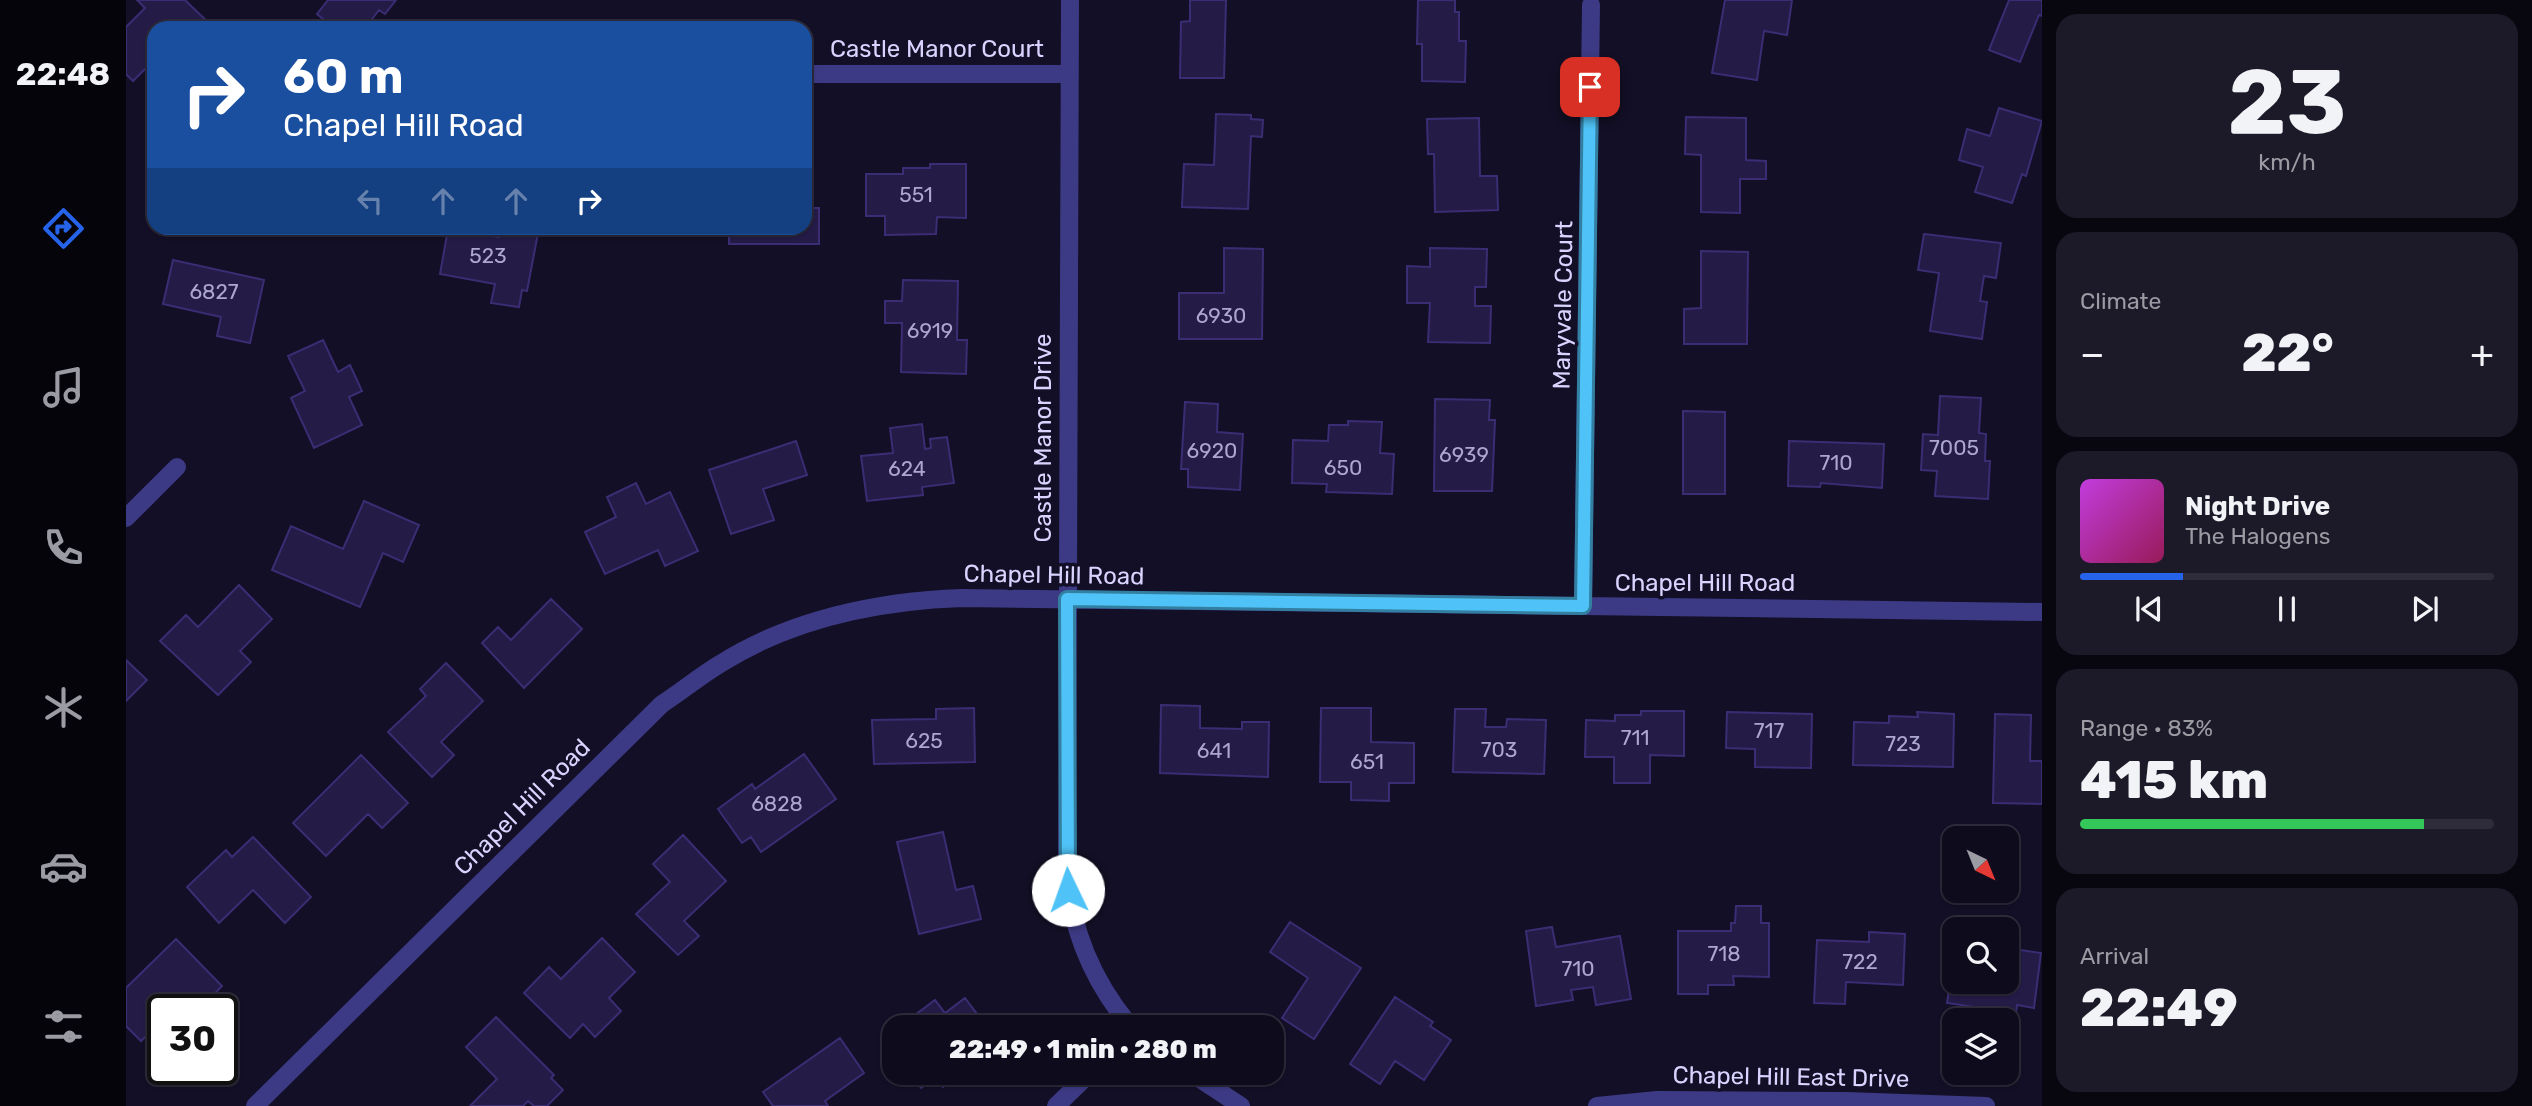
<!DOCTYPE html>
<html lang="en">
<head>
<meta charset="utf-8">
<style>
	body { margin:0; font-family:Rubik,sans-serif; background:#1c1929; color:#f1f3f6; height:100vh; display:flex; flex-direction:column; font-size:26px; white-space:nowrap }
	* { box-sizing:border-box; margin:0 }
	p { font-size:23px; color:#9b9ba3 }
	.icon { flex:none; width:38px; height:38px; fill:none; stroke:currentColor; stroke-width:2; stroke-linecap:round; stroke-linejoin:round }
	.map { position:relative; flex:1; overflow:hidden }
	.panel { display:flex; flex-direction:column; gap:14px; padding:14px; background:#08060f; width:490px }
	.panel>* { flex:none }
	.top-card { position:absolute; left:21px; top:21px; width:665px; height:214px; border-radius:21px; box-shadow:0 2px 5px #0004,0 0 0 2px #2e2b3b; background:#1a4fa0; color:#fff; overflow:hidden }
	.needle { width:46px; rotate:137deg }
	.controls { position:absolute; left:1816px; top:826px; display:grid; gap:14px }
	.controls a { display:grid; place-items:center; width:77px; height:77px; border-radius:14px; background:#0e0b1c; box-shadow:0 2px 5px #0004,0 0 0 2px #2e2b3b; font-size:35px }
	.speed { position:absolute; left:21px; top:994px; display:flex; gap:14px; font-size:35px; font-weight:700; text-align:center }
	.speed>* { display:grid; place-content:center; width:91px; height:91px; border-radius:50%; background:#0e0b1c; box-shadow:0 2px 5px #0004,0 0 0 2px #2e2b3b; line-height:1 }
	.speed .limit { border:4px solid #111; border-radius:10px; background:#fff; color:#111 }
	.pin { position:absolute; display:grid; place-items:center; width:60px; height:60px; color:#fff; margin:-30px; border-radius:14px; box-shadow:0 4px 10px #0006 }
	.me { position:absolute; width:77px; margin:-38px; rotate:357deg; stroke-linejoin:round; filter:drop-shadow(0 0 5px #0008) }
	.turn { display:flex; align-items:center; gap:24px; height:147px; padding:0 21px; font-size:32px }
	.turn .icon { width:91px; height:91px; stroke-width:2.5 }
	.turn b { display:block; font-size:49px; line-height:60px }
	.lanes { display:flex; align-items:center; height:66px; padding:0 21px; background:#0003; justify-content:center; gap:35px; direction:ltr }
	.lanes .off { opacity:.35 }
	.big { font-size:52px; font-weight:800; line-height:1.1 }
	.panel .tile { flex:1; display:flex; flex-direction:column; justify-content:center; gap:10px; min-width:0; padding:0 24px; border-radius:21px; background:#1c1929 }
	.panel .dial { align-items:center; gap:0 }
	.dial b { font-size:91px; line-height:1 }
	.song { display:flex; align-items:center; gap:21px }
	.cover { width:84px; height:84px; border-radius:10px; background:linear-gradient(135deg,hsl(290 70% 55%),hsl(330 70% 35%)) }
	.played { height:7px; border-radius:4px; background:linear-gradient(90deg,#2563eb 25%,#2e2b3b 25%) }
	.keys { display:flex; justify-content:space-around; direction:ltr }
	.heat { display:flex; justify-content:space-between; align-items:center; font-size:38px; direction:ltr }
	.charge { height:10px; border-radius:5px; background:linear-gradient(90deg,#34c759 83%,#2e2b3b 0) }
	.trip { position:absolute; left:756px; top:1015px; width:402px; height:70px; border-radius:21px; background:#0e0b1c; box-shadow:0 2px 5px #0004,0 0 0 2px #2e2b3b; font-weight:800; line-height:70px; text-align:center }
	main { display:flex; flex:1; min-height:0 }
	.menu { display:flex; flex-direction:column; width:126px; justify-content:space-around; align-items:center; background:#06040b; color:#9b9ba3 }
	.menu .icon { width:49px; height:49px }
	.menu .on { color:#2563eb }
	.menu b { font-size:32px; color:#f1f3f6 }
	.map>svg:first-child { display:block }
</style>
</head>
<body>
<main>
<nav class="menu">
<b>22:48</b>
<svg class="icon on" aria-label="directions" viewBox="0 0 24 24"><path d="M12 3l9 9-9 9-9-9zM9 14v-3h6M13 9l2 2-2 2"/></svg>
<svg class="icon" aria-label="music" viewBox="0 0 24 24"><path d="M9 18V5l10-2v13"/><circle cx="6" cy="18" r="3"/><circle cx="16" cy="16" r="3"/></svg>
<svg class="icon" aria-label="phone" viewBox="0 0 24 24"><path d="M5 4h4l2 5-3 2q2 4 5 5l2-3 5 2v4C11 20 4 13 5 4z"/></svg>
<svg class="icon" aria-label="climate" viewBox="0 0 24 24"><path d="M12 3v18M4 7l16 10M4 17L20 7"/></svg>
<svg class="icon" aria-label="car" viewBox="0 0 24 24"><path d="M5 17H2v-5l4-1 3-4h7l3 4 3 1v5h-3M9 17h6M6 11h13"/><circle cx="7" cy="17" r="2"/><circle cx="17" cy="17" r="2"/></svg>
<svg class="icon" aria-label="filters" viewBox="0 0 24 24"><path d="M4 7h16M4 17h16"/><circle cx="9" cy="7" r="2"/><circle cx="15" cy="17" r="2"/></svg>
</nav>
<div class="map">
<svg width="1916" height="1106" viewBox="0 0 1916 1106">
	<rect width="100%" height="100%" fill="#130f26"/>
	<path fill="#241b47" stroke="#3b2d73" stroke-width="2" d="M11,0H59L87,27L28,28V60L7,81L0,74V27L19,8Z
		M202,0H270L259,14L253,10L239,28H208L191,14Z
		M1064,0H1100L1098,78H1054L1055,22L1064,21Z
		M1292,0H1329V12H1333V41H1340L1339,82L1296,81V44H1291Z
		M1599,0H1666L1661,35L1638,31L1631,80L1586,73Z
		M1883,0H1916V16L1913,15L1894,62L1863,50Z
		M1873,108L1916,121L1900,176L1896,174L1886,203L1849,192L1857,167L1833,160L1841,129L1864,136Z
		M1090,114L1125,115V119L1137,120L1136,137L1125,136L1122,209L1056,207L1058,164L1088,165Z
		M1560,117L1620,118V160L1640,161V179H1614V213L1575,212V155L1559,154Z
		M1353,118L1354,176H1371L1372,210L1309,212L1308,154H1302L1301,119Z
		M804,164H840V218L811,217L810,234L759,235V216H740V174H777V168H804Z
		M679,208H693V244H603V228H679Z
		M374,228H413L401,291L396,290L393,307L365,303L369,284L314,274L322,229L373,237Z
		M1798,234L1875,243L1870,278L1858,276L1854,301L1861,302L1856,339L1804,331L1813,273L1792,270Z
		M1098,248L1137,249L1136,339H1053V293H1098Z
		M1304,248L1361,249L1360,287H1349V306H1365L1364,343L1302,342L1304,303H1281V266L1304,267Z
		M1575,251L1622,252L1621,344H1558V309L1575,308Z
		M47,260L138,280L124,343L91,336L95,317L37,304Z
		M777,280L832,281L831,340H841L840,374L775,372L776,323H759V301H776Z
		M197,340L212,372L224,365L236,391L223,397L236,425L188,448L165,398L179,391L162,356Z
		M1814,396L1855,398L1853,433L1860,434L1859,461H1864L1862,499L1809,496L1811,471L1795,470L1797,434L1812,435Z
		M1309,399L1364,400L1363,420H1369L1366,491H1308Z
		M1059,402L1092,404L1091,432L1117,434L1114,490L1062,487V469H1055Z
		M1557,411L1599,412V494H1557Z
		M1222,421L1256,422L1254,453L1268,454L1266,494L1200,492L1201,484L1166,483L1167,440L1202,441L1203,425H1222Z
		M796,424L799,449L805,448L804,439L821,437L828,483L796,487L797,495L741,501L735,456L767,453L764,428Z
		M670,441L681,475L637,489L648,520L605,534L583,470Z
		M1663,441L1758,444L1756,488L1695,483L1694,487L1662,486Z
		M510,483L520,504L544,492L572,551L539,566L532,550L479,574L459,532L490,517L481,497Z
		M238,501L293,525L277,562L257,553L234,607L146,570L165,526L217,549Z
		M113,585L146,619L114,651L125,662L92,695L34,641L60,615L72,627Z
		M425,599L456,629L398,688L356,643L372,627L385,640Z
		M0,660L21,680L0,701Z
		M320,663L357,701L315,742L328,755L306,777L262,732L300,696L294,689Z
		M1035,705L1074,706V728L1116,729V722H1143L1142,777L1034,773Z
		M848,708L849,762L748,764L746,720L810,719V709Z
		M1195,708H1245V742L1288,743V783H1263V801L1225,800V782H1194Z
		M1329,709H1360L1359,727H1380L1381,719L1420,720L1418,774L1327,772Z
		M1515,711H1558V756L1524,755V783H1488V757H1459L1460,720L1489,721V715H1515Z
		M1601,712L1686,714L1685,768L1629,767V749L1600,748Z
		M1791,712L1828,714L1827,767L1727,765L1728,722L1763,723V716L1792,717Z
		M1869,714L1905,715L1904,761H1916V804L1867,803Z
		M678,754L710,799L635,852L625,837L616,843L592,809L626,784L629,789Z
		M235,755L282,803L256,828L242,814L200,856L167,823Z
		M817,832L830,890L847,886L855,919L793,934L771,842Z
		M557,835L600,881L558,921L573,936L552,955L510,914L544,882L527,864Z
		M127,837L185,897L159,923L127,890L93,923L61,887L100,850L106,857Z
		M1610,906H1635V923H1643V977L1607,976L1608,985H1582V994H1552V931H1605V923H1609Z
		M1164,922L1235,968L1188,1039L1156,1018L1182,978L1144,952Z
		M1426,927L1430,947L1494,936L1505,999L1470,1005L1467,987L1445,990L1447,1000L1410,1006L1400,931Z
		M1743,932L1779,934L1777,985L1720,982L1719,1004L1688,1003L1691,940L1743,942Z
		M476,938L509,972L483,998L495,1011L469,1037L457,1024L444,1038L398,993L423,967L435,979Z
		M50,939L96,986L73,1010H67L57,999L46,1010H37V1019L15,1041L0,1026V988Z
		M1881,948L1915,953L1908,1008L1891,1005L1890,1013L1821,1003L1826,968H1829V982H1881Z
		M1269,997L1307,1022L1304,1026L1325,1040L1298,1080L1269,1061L1254,1084L1224,1064Z
		M839,998L861,1027H786L781,1021L809,1000L819,1013Z
		M370,1017L428,1075L425,1078L437,1090L421,1106H408L402,1101L397,1106H344L371,1079L340,1047Z
		M714,1038L738,1073L699,1101L702,1106H647L637,1092Z
		M784,1073H836L817,1087L810,1078L795,1088Z"/>
	<g fill="none" stroke-linecap="round" stroke-linejoin="round">
		<path stroke="#3d3a85" stroke-width="18" d="M944,0L941,875C946,932 968,983 1005,1027
			M679,74H943
			M0,518L51,467
			M1457,606L1465,5
			M1065,1073L1115,1106
			M129,1106L536,704C556,691 574,676 594,664C665,619 753,601 836,598L1916,612
			M930,1106L964,1073
			M1471,1106L1531,1100L1721,1101L1860,1106"/>
	</g>
	<g fill="none" stroke-linecap="round" stroke-linejoin="round">
		<defs>
			<path id="route" d="M942,890L941,599L1457,606L1464,87"/>
		</defs>
		<use href="#route" stroke="#337fa1" stroke-width="18"/>
		<use href="#route" stroke="#4fc3f7" stroke-width="12"/>
	</g>
	<g text-anchor="middle" stroke-width="7" stroke-linejoin="round" paint-order="stroke">
		<g font-size="21" fill="#aca6d1">
			<text x="790" y="202">551</text>
			<text x="362" y="263">523</text>
			<text x="88" y="299">6827</text>
			<text x="1095" y="323">6930</text>
			<text x="804" y="338">6919</text>
			<text x="1828" y="455">7005</text>
			<text x="1086" y="458">6920</text>
			<text x="1338" y="462">6939</text>
			<text x="1710" y="470">710</text>
			<text x="1217" y="475">650</text>
			<text x="781" y="476">624</text>
			<text x="1643" y="738">717</text>
			<text x="1509" y="745">711</text>
			<text x="798" y="748">625</text>
			<text x="1777" y="751">723</text>
			<text x="1373" y="757">703</text>
			<text x="1088" y="758">641</text>
			<text x="1241" y="769">651</text>
			<text x="651" y="811">6828</text>
			<text x="1598" y="961">718</text>
			<text x="1734" y="969">722</text>
			<text x="1452" y="976">710</text>
		</g>
		<g font-size="24" fill="#d9d4ff" stroke="#130f26">
			<text x="811" y="57">Castle Manor Court</text>
			<text transform="translate(1437 305) rotate(-89)" y="8">Maryvale Court</text>
			<text transform="translate(917 438) rotate(-90)" y="8">Castle Manor Drive</text>
			<text transform="translate(928 575) rotate(1)" y="8">Chapel Hill Road</text>
			<text x="1579" y="591">Chapel Hill Road</text>
			<text transform="translate(396 807) rotate(-45)" y="8">Chapel Hill Road</text>
			<text transform="translate(1665 1077) rotate(1)" y="8">Chapel Hill East Drive</text>
		</g>
	</g>
</svg>
<div class="controls">
<a><svg class="needle" viewBox="-14 -14 28 28"><path d="M0-13l5 13h-10z" fill="#e53935"/><path d="M0 13l5-13h-10z" fill="#9b9ba3"/></svg></a>
<a><svg class="icon" aria-label="search" viewBox="0 0 24 24"><circle cx="10" cy="10" r="6"/><path d="M15 15l6 6"/></svg></a>
<a><svg class="icon" aria-label="layers" viewBox="0 0 24 24"><path d="M12 4l9 5-9 5-9-5zM3 14l9 5 9-5"/></svg></a>
</div>
<div class="speed"><div class="limit">30</div></div>
<div class="pin" style="left:1464px;top:87px;background:#d93025"><svg class="icon" aria-label="arrive" viewBox="0 0 24 24"><path d="M6 21V4h12l-3 4 3 4H6"/></svg></div>
<svg class="me" style="left:942px;top:890px" viewBox="-20 -20 40 40"><circle r="19" fill="#fff"/><path d="M0-13L10 11 0 6-10 11z" fill="#4fc3f7"/></svg>
<div class="trip">22:49 · 1 min · 280 m</div>
<div class="top-card">
<div class="turn"><svg class="icon" aria-label="right" viewBox="0 0 24 24"><path d="M7 20v-9h11M14 6l5 5-5 5"/></svg><div><b>60 m</b>Chapel Hill Road</div></div>
<div class="lanes"><svg class="icon off" aria-label="left" viewBox="0 0 24 24"><path d="M17 20v-9H6M10 6l-5 5 5 5"/></svg><svg class="icon off" aria-label="ahead" viewBox="0 0 24 24"><path d="M12 20V5M6 11l6-6 6 6"/></svg><svg class="icon off" aria-label="ahead" viewBox="0 0 24 24"><path d="M12 20V5M6 11l6-6 6 6"/></svg><svg class="icon" aria-label="right" viewBox="0 0 24 24"><path d="M7 20v-9h11M14 6l5 5-5 5"/></svg></div>
</div>
</div>
<section class="panel">
<div class="tile dial"><b>23</b><p>km/h</p></div>
<div class="tile"><p>Climate</p>
<div class="heat"><a>−</a><b class="big">22°</b><a>+</a></div>
</div>
<div class="tile">
<div class="song"><i class="cover"></i><div><b>Night Drive</b><p>The Halogens</p></div></div>
<div class="played"></div>
<div class="keys"><svg class="icon" aria-label="previous" viewBox="0 0 24 24"><path d="M18 5L8 12l10 7zM5 5v14"/></svg><svg class="icon" aria-label="pause" viewBox="0 0 24 24"><path d="M8 5v14M16 5v14"/></svg><svg class="icon" aria-label="next" viewBox="0 0 24 24"><path d="M6 5l10 7-10 7zM19 5v14"/></svg></div>
</div>
<div class="tile"><p>Range · 83%</p><b class="big">415 km</b><div class="charge"></div></div>
<div class="tile"><p>Arrival</p><b class="big">22:49</b></div>
</section>
</main>
</body>
</html>
